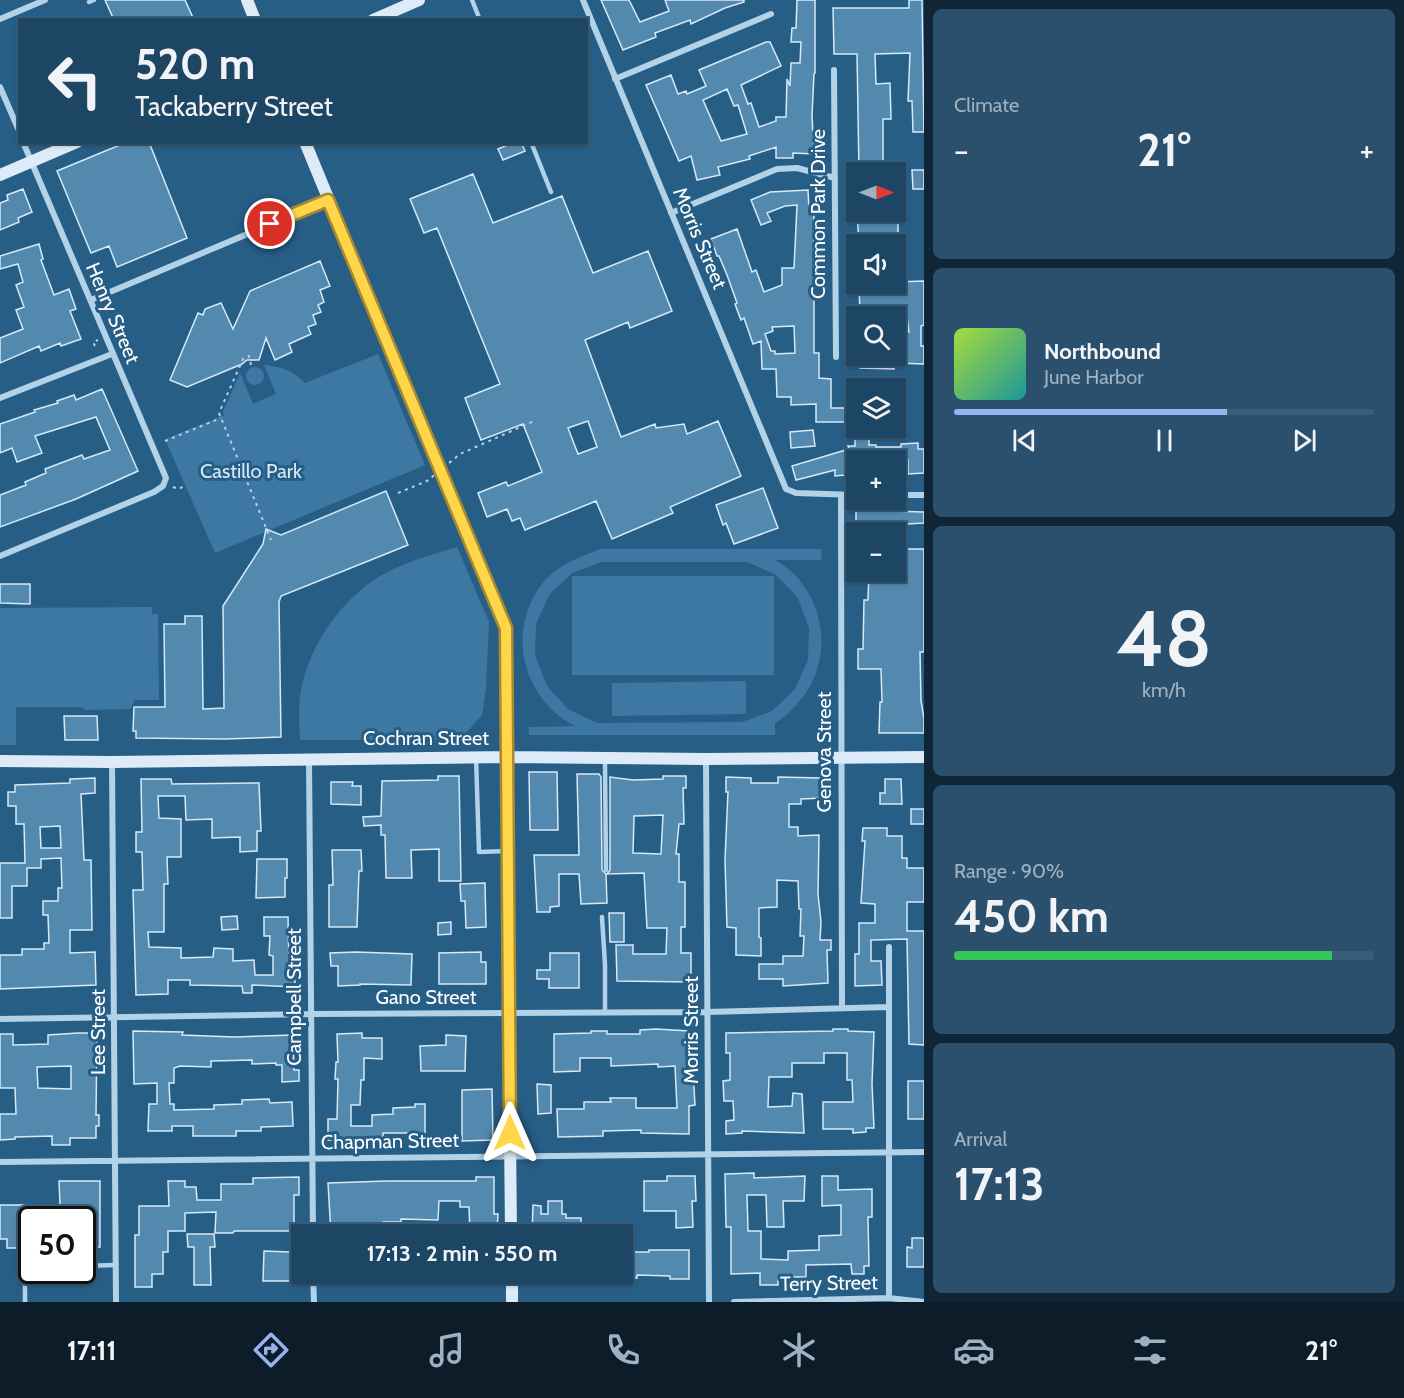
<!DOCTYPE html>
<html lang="en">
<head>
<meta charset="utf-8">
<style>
	body { margin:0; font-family:Cabin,sans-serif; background:#2a506d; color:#f1f3f6; height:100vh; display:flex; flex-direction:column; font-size:22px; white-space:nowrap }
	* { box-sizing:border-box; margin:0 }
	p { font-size:20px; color:#a0b1bf }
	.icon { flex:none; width:33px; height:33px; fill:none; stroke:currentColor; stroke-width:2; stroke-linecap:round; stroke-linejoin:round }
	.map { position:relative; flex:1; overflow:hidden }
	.side { display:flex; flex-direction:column; gap:9px; padding:9px; background:#102637; width:480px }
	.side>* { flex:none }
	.banner { position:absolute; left:18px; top:18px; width:570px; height:126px; border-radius:0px; box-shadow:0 2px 4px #0004,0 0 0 2px #3b5e78; background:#1d4664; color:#f1f3f6; overflow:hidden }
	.needle { width:39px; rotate:90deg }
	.tools { position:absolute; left:846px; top:162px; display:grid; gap:12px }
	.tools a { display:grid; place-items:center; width:60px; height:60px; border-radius:0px; background:#1d4664; box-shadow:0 2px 4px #0004,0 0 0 2px #3b5e78; font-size:30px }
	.speed { position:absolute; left:18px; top:1206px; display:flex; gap:12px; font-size:30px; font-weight:700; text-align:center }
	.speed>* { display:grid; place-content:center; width:78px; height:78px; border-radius:50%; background:#1d4664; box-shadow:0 2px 4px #0004,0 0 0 2px #3b5e78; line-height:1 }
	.speed .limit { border:3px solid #111; border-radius:9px; background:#fff; color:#111 }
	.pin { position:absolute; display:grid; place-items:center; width:51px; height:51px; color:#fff; margin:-26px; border:3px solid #fff; border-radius:50%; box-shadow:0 2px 6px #0007 }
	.me { position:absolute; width:66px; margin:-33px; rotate:0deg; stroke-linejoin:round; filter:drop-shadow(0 0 4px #0008) }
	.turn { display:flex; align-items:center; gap:21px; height:126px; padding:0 18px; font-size:27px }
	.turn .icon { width:78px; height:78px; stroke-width:2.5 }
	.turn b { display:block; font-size:42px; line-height:51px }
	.big { font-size:45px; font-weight:800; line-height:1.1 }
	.side .widget { flex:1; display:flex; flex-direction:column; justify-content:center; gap:9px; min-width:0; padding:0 21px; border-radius:9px; background:#2a506d }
	.side .dial { align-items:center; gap:0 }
	.dial b { font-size:78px; line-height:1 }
	.song { display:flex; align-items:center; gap:18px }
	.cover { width:72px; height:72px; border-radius:9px; background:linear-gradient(135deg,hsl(80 70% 55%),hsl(180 70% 35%)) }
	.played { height:6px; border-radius:3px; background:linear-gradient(90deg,#95b2f1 65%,#3b5e78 65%) }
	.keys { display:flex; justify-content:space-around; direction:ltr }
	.heat { display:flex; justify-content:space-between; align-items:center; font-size:33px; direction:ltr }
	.charge { height:9px; border-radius:4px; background:linear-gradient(90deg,#34c759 90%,#3b5e78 0) }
	.trip { position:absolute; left:291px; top:1224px; width:342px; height:60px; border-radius:0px; background:#1d4664; box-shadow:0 2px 4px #0004,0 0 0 2px #3b5e78; font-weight:800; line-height:60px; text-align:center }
	.tabs { display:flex; height:96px; justify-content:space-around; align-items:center; background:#0c1c28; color:#a0b1bf }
	.tabs .icon { width:42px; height:42px }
	.tabs .on { color:#95b2f1 }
	.tabs b { font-size:27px; color:#f1f3f6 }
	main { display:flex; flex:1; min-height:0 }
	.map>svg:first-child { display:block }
</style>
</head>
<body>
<main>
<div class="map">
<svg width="924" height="1302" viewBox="0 0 924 1302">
	<rect width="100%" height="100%" fill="#275e86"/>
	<path fill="#3c78a2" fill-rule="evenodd" d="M378,354L425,465L215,553L165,439L224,415L223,412L240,373L253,404L276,394L264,365C282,367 293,370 305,383Z
		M246 376a9 9 0 1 1 18 0a9 9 0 1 1-18 0Z
		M457,547L489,622L486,689L482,715L464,735L440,740H300C299,722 298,703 302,685C312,642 342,599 380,576C404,562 431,555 457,547Z
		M600,549H821L822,560H775C829,590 837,667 793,708C787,714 782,720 775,723V735H529V727L575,726C525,700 506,637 539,588C553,567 577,558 600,549ZM602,562H747L776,575L798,598L809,628L808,660L795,689L772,711L742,722L597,723L568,709L547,686L535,656L536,624L549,595L572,573Z
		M572,576H774V675H572Z
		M152,607V614H158L159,700H135L130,709L85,710L82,707H16V745H0V608Z
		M746,681V714L612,716V683Z"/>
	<path fill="#5489af" stroke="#d6e9f6" stroke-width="1.5" fill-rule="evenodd" d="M105,0H185L194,20H114Z
		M601,0H629L640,22L669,11L665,0H744V2L725,8L691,24L690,20L655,33L656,37L623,50Z
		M797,0H815V73L814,74L812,116L814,154L793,153V158H776V147L749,156L750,159L718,167L720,175L697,180L691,156L679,161L646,85L671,75L678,94L686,91L687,94L706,86L699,70L766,42H770L781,66L741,85L748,104L751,103L759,127L776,121V117H786L787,79L790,86L791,63H800L801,42H791L792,28H796ZM727,89L734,106L738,105L747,134L721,141L703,100Z
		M909,0H922L924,132H913L912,101H908L910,53L875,54L876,84L890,83L891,119H883V172H859L857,54H834L833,8H909Z
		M127,142H149L187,238L117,267L109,246L91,253L57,171Z
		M515,142H521L525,151L503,160L498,149Z
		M912,170H924V189H913Z
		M473,174L493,223L562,196L593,273L648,251L672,311L630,328L628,322L585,340L621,437L655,424L656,428L684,424L687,434L718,421L741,476L670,507L673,513L612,539L596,501L525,530L520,518L512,521L507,509L487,517L478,493L506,482L508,486L542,472L523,424L481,440L465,398L500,384L437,228L424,233L410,199ZM588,421L597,447L578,454L568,428Z
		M23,189L32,212L18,218L19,222L0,230V203L8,200L7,195Z
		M808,190L809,209H814V353H819V378L831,379V408H846V422H816V404L791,405V397H777L776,369H762L761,341L753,344L744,318L741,320L735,304L737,303L727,275L719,256H717L711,239L737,229L752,272L756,270L764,292L782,285V268H794L797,205L785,206L767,213L771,221L761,225L751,200L770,192ZM794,326L795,353L775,354V351H771L765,334L773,331L772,327Z
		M857,212H896V215H898V236L878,235L879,243L859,244Z
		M39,244L43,259L41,260L54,295L69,289L76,309L70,311L81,339L61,346L60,343L41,351L39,346L0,363V338L23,329L16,310L24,307L16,285L23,282L18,264L0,269V256Z
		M320,261L330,286L320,290L324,302L318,305L321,312L313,315L316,324L308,327L311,334L289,344L292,352L275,360L266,338L259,360H247L242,364L187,387L170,380L198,313L203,315L205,309L221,303L233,329L250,291Z
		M924,281V325L921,326V346H924V364L896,363V331L909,332L906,309H888V316H860L859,284H877V289H896V282Z
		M860,356H895L894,369L860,368Z
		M102,389L138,471L76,499L0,527V495L26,485L25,482L46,473L45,469L82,455L84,459L110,450L96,417L35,436L42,453L17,462L12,448L0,453V424L35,412L34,410L58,403L57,401L74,395L76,400Z
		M813,430L815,446L791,448L790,432Z
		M855,435H869V445H876V447H901V444L918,443V449H924V473L908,474V460H856V474L835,476V470L796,480L792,466L849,449L848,446H855Z
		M763,488L778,528L734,544L726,523L723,525L716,505Z
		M386,491L408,545L281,596L279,602L281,737L225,739L136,738V731H133L134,707H165L164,624H185V616H202L203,709L224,708L223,606L263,544L266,529L281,535Z
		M890,504V511L924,512V523L892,525V521L856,522V505Z
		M896,549H924V652H920L921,701L924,718V733H879L880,702H882L881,669H858V649H863L864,600H868L869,572H896Z
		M0,584H30V604L0,603Z
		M64,716H97L98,740H65Z
		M529,772H557L558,830H530Z
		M577,774H599L601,777L602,870L606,874L607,903L581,904L579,874H559V906L550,907V912H537L534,855H579Z
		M438,776H459L461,881H439V849L411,850L412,878H386L385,835H381V825L364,826L363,817L381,816L382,781L438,780Z
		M663,776H686V788H683L684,824H679L676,854H679V882H685V927H681V953H691V982L617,981L616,945H633V954H666L667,928H647L644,873L607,874L610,870V777L633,780L663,779ZM663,815L661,854L633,853L634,816Z
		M726,777L751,778V783H778V777L822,778L823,798L801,799V804H789V827H798V836L819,835L818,894L821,922L820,940H831V950H827L828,983L783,986V979H759V964H783V956H803L804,936H800L801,909H799L798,881L777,880V907L759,908V937L761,938V956L736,955V928L727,927L725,860L728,792H726Z
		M95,778V793L81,794L84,860H91L92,930H70V953L95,952L96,985L0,989V955H22V949H44V943H49L48,915H43V901H58V888H62L61,858L41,859V868H27V886H12V918H0V863H25L24,824H16V806H8V792H15V785L70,783V779ZM60,826L61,848H41L40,827Z
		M141,779H171L172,784L259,783L261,831H257V851L240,852V837L212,838V819L186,820L185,796H158L159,818L181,819V857H167L168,884H164V932H148L149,947L181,948V958L213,957L214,948L233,949V961L254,960L255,975H273V956L269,955L270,936H264V917H288L289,963H295V987L252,985V993H243L242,986L190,985V980H168V994L136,995L133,890H143L142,852H136V832H142Z
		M885,779H901L902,804H880V793H885Z
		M331,782H353L352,786H361V805L331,804Z
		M911,809H924V824H911Z
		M863,828H887V836H902V858H907V868H924V902H907V931H924V1045L909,1044L907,939L871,940V961H881L882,985L855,986V954H859V923H875V904L861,903L865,841H862Z
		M332,850H361L362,871H359L357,927H329V885H333Z
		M257,859H287V878H285V897L256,898Z
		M485,883L486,927L466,928L465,901H461L460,884Z
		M609,913H624V942H610Z
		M237,916L238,929L222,930L221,917Z
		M451,922V934L438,935V923Z
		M356,952L412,954L411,985L360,984V985L338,986V966H331L330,953Z
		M481,952V962H486V984H439V953Z
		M550,953H579V988H549V979H537V970H550Z
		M656,1029L689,1031L688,1070H693L695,1105L689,1106V1134L641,1133V1130L603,1131V1136L558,1137L557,1109H584V1102H611L610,1098H636V1108H677L675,1066L658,1067V1064L611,1066V1058H580V1071L554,1072V1034L591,1033V1031H607V1034H640V1030Z
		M833,1029H848V1031L874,1032L872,1084L874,1128H866V1132L853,1133V1129H823V1102H853L852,1080H847V1053H824V1063H792V1077H769L768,1107L792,1106L793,1093L802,1094L804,1133L742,1131V1133L726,1134V1121L734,1120L733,1101H724L723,1081L730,1080V1053H726V1033L833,1031Z
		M133,1031L183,1032L182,1035L234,1037L293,1035L294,1070H299V1081L282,1082V1065H276V1063L252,1064V1060L211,1061V1067L180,1066L174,1068V1083H169L170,1104H174V1110L214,1109V1105L242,1104V1100L269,1099L270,1103L292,1102L293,1126L261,1127V1131H236V1136H193V1126H172V1131H148L149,1104H157V1083L134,1084Z
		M78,1033H97L96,1115H99V1126H96V1138H70V1145H52V1136L15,1137V1139L0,1140V1114H16L15,1088H0V1034H13V1045L48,1044V1035ZM71,1066V1089L38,1088L37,1067Z
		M362,1033V1038H382V1059L364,1058V1080H361L360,1105H351V1126H372V1115L393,1114V1108L415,1107V1104H425V1133H383V1137H365V1141L328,1140V1119H337L338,1079H335L336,1062H338L337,1034Z
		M446,1035L466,1036L465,1071H421L420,1046L446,1045Z
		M908,1081H924V1119H908Z
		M537,1084L551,1085V1113L538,1114Z
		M492,1089L493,1140L462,1141V1090Z
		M754,1173V1178L805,1176L804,1201H783L784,1227H767L766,1195H747L748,1231H761V1259L788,1260V1251L819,1250V1236L841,1235V1205L822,1206V1176H838V1190L872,1189V1217H868L869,1266H864V1274H852L851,1264L806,1265V1277H778V1285H760V1273L731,1274V1227H726L725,1174Z
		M667,1176H695L696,1201H692L693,1227L676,1228V1211H644V1181H667Z
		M299,1177V1195H294V1231H234L233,1233H215L216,1212L185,1213V1231H168V1252H163V1274H152V1287H135V1235H139V1206H169L168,1181H185V1187H196L197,1200H221V1184H253V1178Z
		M476,1177H494V1214H498L497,1234H470L469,1207H460V1201H439L438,1220L401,1219V1222H383V1230H379V1234H331L328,1183L387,1181H476Z
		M59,1181H100V1247H82V1220H32V1248H7V1239H0V1205H60Z
		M548,1201H562V1214H566V1218H581V1229H557V1223H541V1234H532L533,1205L541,1206V1214H548Z
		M187,1234H214L215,1247H210L211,1285H194V1247H188Z
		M912,1238H924V1267H907V1247L912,1248Z
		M649,1250H689V1279H670V1276L637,1275V1278L622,1277V1255H630V1252H649Z
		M264,1251L290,1252V1281H263Z"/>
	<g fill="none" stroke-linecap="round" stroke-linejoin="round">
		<path stroke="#b2d2e8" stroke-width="2" stroke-dasharray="3 4.5" stroke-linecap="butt" d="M114,334L120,331
			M95,346L93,342L98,340
			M251,365L249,356L243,359L219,413L271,540
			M165,441L221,418
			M173,487L179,489L184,486"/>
		<path stroke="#b2d2e8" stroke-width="4.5" d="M472,0L480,20
			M89,2L94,0
			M531,142L551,192
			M476,757L479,852L507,851
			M605,761L606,870
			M602,917L605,965V1013
			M82,1266L115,1265
			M25,1302V1277L32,1269"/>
		<path stroke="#b2d2e8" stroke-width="6" d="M583,0L786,489L796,493L856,495
			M0,19L45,0
			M834,70L836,357
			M615,79L771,14
			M0,87L20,133
			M671,213L777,169L797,168L835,178
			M91,300L328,200
			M0,398L112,354
			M841,495L842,1008
			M896,495H924
			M0,556L154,492L163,486L166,478L23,142
			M309,759L313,1234
			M706,759L709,1302
			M112,762L116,1302
			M889,947V1298
			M0,1019L311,1014L707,1012L889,1007
			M0,1162L924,1152
			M313,1274L314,1302
			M734,1302L889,1298L924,1302"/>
		<path stroke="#dcebf7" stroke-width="12" d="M247,0L255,20
			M373,20L419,0
			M305,142L505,628L511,1234
			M0,175L77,142
			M0,761L112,762L508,757L706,759L924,757
			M512,1274V1302"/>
		<path stroke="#b2d2e8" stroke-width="2" stroke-dasharray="3 4.5" stroke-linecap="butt" d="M398,493L427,481L460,454L534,421"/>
	</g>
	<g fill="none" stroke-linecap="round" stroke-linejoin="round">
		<defs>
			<path id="route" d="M270,224L328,200L506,628L510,1133"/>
		</defs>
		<use href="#route" stroke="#a68a30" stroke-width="15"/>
		<use href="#route" stroke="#ffd54a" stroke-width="10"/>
	</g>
	<g text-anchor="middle" stroke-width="6" stroke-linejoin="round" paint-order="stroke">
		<g font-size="20" fill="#fff" stroke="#275e86">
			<text transform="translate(818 214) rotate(-90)" y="7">Common Park Drive</text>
			<text transform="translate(700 238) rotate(67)" y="7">Morris Street</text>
			<text transform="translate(113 313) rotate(67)" y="7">Henry Street</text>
			<text x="426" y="745">Cochran Street</text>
			<text transform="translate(824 752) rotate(-90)" y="7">Genova Street</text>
			<text transform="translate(294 997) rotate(-90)" y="7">Campbell Street</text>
			<text x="426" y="1004">Gano Street</text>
			<text transform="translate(691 1030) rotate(-90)" y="7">Morris Street</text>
			<text transform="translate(98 1032) rotate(-90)" y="7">Lee Street</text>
			<text transform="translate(390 1141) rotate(-1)" y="7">Chapman Street</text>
			<text transform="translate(829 1283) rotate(-1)" y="7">Terry Street</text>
		</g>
		<g font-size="20" fill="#d6e9f6" stroke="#275e86">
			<text x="251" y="478">Castillo Park</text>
		</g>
	</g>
</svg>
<div class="tools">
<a><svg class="needle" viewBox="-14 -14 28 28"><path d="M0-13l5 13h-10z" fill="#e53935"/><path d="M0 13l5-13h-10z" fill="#a0b1bf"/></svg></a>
<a><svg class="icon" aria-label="sound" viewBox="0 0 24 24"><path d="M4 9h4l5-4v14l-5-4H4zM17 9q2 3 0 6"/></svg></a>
<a><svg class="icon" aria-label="search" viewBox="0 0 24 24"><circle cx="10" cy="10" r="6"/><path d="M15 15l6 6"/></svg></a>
<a><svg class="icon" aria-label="layers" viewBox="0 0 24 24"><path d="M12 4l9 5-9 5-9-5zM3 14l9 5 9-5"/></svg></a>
<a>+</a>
<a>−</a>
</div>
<div class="speed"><div class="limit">50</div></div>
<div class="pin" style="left:270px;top:224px;background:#d93025"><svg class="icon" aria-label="arrive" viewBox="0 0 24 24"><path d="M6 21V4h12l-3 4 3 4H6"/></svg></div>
<svg class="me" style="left:510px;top:1133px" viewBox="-20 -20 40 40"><path d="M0-17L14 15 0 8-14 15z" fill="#ffd54a" stroke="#fff" stroke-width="4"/></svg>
<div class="trip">17:13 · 2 min · 550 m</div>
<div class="banner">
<div class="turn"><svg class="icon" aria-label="left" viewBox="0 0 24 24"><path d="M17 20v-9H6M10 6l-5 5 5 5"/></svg><div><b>520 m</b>Tackaberry Street</div></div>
</div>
</div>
<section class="side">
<div class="widget"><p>Climate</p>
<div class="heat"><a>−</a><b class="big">21°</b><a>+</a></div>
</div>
<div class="widget">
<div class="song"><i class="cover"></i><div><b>Northbound</b><p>June Harbor</p></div></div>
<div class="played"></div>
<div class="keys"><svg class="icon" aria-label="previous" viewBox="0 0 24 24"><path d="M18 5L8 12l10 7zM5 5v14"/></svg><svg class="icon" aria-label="pause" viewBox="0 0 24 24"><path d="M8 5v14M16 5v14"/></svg><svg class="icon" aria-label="next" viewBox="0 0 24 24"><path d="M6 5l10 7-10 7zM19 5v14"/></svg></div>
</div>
<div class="widget dial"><b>48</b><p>km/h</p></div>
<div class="widget"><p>Range · 90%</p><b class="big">450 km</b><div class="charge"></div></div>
<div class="widget"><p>Arrival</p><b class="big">17:13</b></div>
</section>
</main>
<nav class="tabs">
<b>17:11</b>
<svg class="icon on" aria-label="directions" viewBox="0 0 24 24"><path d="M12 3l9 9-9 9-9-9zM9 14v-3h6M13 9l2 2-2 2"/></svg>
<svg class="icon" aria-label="music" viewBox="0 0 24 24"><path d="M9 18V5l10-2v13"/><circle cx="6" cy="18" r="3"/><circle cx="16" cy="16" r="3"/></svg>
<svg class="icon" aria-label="phone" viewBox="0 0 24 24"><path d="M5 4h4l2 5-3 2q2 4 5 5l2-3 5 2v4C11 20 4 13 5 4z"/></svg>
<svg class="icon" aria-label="climate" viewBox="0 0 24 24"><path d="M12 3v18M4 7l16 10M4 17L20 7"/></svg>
<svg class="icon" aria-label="car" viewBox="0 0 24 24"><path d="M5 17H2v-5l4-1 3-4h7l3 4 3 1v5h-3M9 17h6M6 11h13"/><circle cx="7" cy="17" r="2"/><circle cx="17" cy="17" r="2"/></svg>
<svg class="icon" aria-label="filters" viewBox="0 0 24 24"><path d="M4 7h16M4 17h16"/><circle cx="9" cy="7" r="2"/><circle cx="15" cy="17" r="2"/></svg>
<b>21°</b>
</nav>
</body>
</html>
